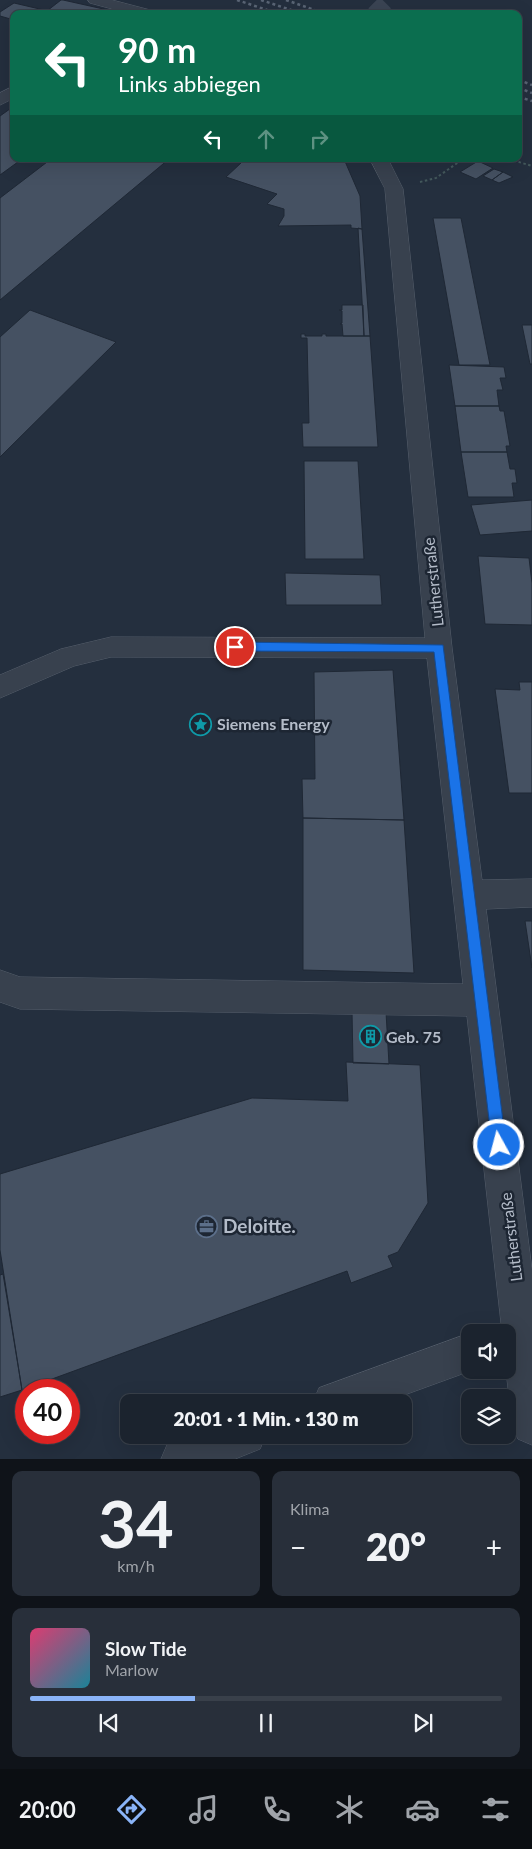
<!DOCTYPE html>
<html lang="de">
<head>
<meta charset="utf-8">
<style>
	body { margin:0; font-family:Lato,sans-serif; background:#282f3a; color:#f1f3f6; height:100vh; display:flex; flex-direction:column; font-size:19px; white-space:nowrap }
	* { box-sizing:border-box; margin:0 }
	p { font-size:16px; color:#a0a4aa }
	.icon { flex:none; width:28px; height:28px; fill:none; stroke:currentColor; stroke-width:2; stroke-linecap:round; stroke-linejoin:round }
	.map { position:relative; height:1459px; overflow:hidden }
	.sheet { display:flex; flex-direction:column; gap:12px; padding:12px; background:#0f1319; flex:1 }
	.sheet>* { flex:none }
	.top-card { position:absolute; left:10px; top:10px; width:512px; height:152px; border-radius:10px; box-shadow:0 5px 20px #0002,0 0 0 1px #39404a; background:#0b6e4f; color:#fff; overflow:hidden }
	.buttons { position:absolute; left:461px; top:1324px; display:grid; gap:10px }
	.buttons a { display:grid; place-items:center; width:55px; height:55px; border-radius:10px; background:#1b232e; box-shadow:0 5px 20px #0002,0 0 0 1px #39404a; font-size:25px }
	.speed { position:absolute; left:15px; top:1379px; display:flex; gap:10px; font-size:25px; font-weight:700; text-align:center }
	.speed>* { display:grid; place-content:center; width:65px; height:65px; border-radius:50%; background:#1b232e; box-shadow:0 5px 20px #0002,0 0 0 1px #39404a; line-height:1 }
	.speed .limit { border:8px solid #d22; background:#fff; color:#111 }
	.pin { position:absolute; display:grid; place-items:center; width:42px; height:42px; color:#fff; margin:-21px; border:2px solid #fff; border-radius:50%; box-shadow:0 1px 5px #0007 }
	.me { position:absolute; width:55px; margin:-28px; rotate:353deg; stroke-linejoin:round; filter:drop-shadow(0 0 4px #0008) }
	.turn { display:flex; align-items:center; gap:18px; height:105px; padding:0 25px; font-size:22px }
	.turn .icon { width:65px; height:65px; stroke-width:2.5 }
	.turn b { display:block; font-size:35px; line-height:42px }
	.lanes { display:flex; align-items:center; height:48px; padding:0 25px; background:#0003; justify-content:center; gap:25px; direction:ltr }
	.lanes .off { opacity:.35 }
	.big { font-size:38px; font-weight:800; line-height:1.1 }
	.sheet .tile { flex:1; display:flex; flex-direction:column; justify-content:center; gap:8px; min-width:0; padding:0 18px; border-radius:10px; background:#282f3a }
	.sheet .dial { align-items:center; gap:0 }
	.dial b { font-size:65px; line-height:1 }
	.song { display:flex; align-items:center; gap:15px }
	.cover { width:60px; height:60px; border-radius:8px; background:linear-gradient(135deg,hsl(340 70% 55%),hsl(190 70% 35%)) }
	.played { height:5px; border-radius:2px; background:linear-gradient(90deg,#8ab4f8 35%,#39404a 35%) }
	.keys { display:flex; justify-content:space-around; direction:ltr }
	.heat { display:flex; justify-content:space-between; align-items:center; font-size:28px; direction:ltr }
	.sheet .tiles { flex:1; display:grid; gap:12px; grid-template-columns:1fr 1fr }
	.tile:last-child { grid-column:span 2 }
	.trip { position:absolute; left:120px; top:1394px; width:292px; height:50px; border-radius:10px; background:#1b232e; box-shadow:0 5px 20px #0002,0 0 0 1px #39404a; font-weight:800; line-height:50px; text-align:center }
	.tab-bar { display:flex; height:80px; justify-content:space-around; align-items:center; background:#0b0e12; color:#a0a4aa }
	.tab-bar .icon { width:35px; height:35px }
	.tab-bar .active { color:#8ab4f8 }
	.tab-bar b { font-size:22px; color:#f1f3f6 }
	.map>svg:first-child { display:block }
</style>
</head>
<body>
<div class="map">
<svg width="532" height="1459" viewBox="0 0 532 1459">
	<rect width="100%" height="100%" fill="#242f3e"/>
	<path fill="#455162" stroke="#1f2835" d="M61,0H63L108,10L103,14H43Z
		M14,3L44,10L39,14H14V20L0,16V12Z
		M14,106V159H22L0,175V116Z
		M51,159H169L0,300V198Z
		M228,159H344L360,196L362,229L351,228V225L278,226L284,216V209L267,204L277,194L226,177L241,163Z
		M478,161L493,168L476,179L460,172Z
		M494,169L503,172L492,180L483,176Z
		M503,172L513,177L499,183L492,180Z
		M433,218H461L490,365H459Z
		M358,228L362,229L370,336H364Z
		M342,305H363L364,336H343L342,324H340L342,323V311L339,310H342Z
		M30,310L116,342L0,457V337Z
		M522,325H532V364H530Z
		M301,334H305V336H322V334H326V336H370L378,447H303L302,423H309L307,338H301Z
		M449,365L504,367L506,378H500L503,390H497L499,406H455Z
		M455,406H499L500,411H504L510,446H506L507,452H461Z
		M461,452H507L510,469H515L517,483H512L514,497H468Z
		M304,461H358L364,559H305Z
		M532,500V531L480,535L471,505Z
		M478,556L529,558L532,583V625L485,624Z
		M285,573L380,575L382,605H286Z
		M393,670L404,820L303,818L302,779H315L314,672Z
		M519,682H532V793H509L495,689L520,690Z
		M303,818L404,820L414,973L303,970Z
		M525,921H532V968Z
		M352,1011L386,1012L389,1064L353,1063Z
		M346,1062L420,1065L428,1203L398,1252L388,1256L393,1267L351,1283L347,1271L22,1390L0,1250V1174L252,1098L348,1101Z
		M3,1274L22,1390L0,1397V1275Z"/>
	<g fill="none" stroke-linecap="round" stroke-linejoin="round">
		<path stroke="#3a4453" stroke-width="16" stroke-dasharray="16 8" stroke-linecap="butt" d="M374,14L388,0"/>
		<defs>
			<path id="minor" d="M88,0H112L154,11L156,14H131L90,3Z
				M14,86V98L0,105V93Z
				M370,159H388L403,189L452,648L482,880L532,879V907L486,909L532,1270V1445L518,1439L512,1425L506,1370H508V1332H502L467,1016L20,1009L0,1002V970L20,977L463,984L427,658L111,657L74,666L0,698V675L61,649L111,637L425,638L385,189Z
				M470,1333V1370H473L385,1402H313L319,1388Z
				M191,1435H266L260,1449L235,1459H161L167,1445Z"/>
		</defs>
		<use href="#minor" stroke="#565f6c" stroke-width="1"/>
		<path stroke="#44595c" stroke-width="2" stroke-dasharray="2.5 2.5" stroke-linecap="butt" d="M509,159L532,166
			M420,182L436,178L463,159"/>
		<use href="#minor" fill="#38414e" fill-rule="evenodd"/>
		<path stroke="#5a6575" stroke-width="2.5" stroke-dasharray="3 3" stroke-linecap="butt" d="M237,0L279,14
			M261,0L303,14
			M286,0L326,14
			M519,80L532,85
			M519,88L532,93
			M519,97L532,101"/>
	</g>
	<path fill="#1a73e8" stroke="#114b97" d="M235,642L443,645L506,1145L504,1150L499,1153L494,1150L492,1145L434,652L235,651L230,647Z"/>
	<defs>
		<symbol id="sight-ring" viewBox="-11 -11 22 22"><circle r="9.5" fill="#1d2633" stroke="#0f9aa8" stroke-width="1.5"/><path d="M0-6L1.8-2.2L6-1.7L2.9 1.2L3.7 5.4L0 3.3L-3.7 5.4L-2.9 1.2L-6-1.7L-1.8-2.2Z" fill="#0f9aa8"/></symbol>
		<symbol id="building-ring" viewBox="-11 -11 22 22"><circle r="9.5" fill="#1d2633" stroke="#0f9aa8" stroke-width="1.5"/><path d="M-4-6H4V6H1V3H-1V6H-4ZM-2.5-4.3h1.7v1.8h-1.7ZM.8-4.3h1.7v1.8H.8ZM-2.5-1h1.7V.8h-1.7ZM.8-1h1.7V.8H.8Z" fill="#0f9aa8"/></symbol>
		<symbol id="office-ring" viewBox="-11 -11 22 22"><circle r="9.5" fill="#1d2633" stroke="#5c6f8a" stroke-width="1.5"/><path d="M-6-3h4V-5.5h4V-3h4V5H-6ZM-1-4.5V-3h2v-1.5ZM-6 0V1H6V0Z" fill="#5c6f8a"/></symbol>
	</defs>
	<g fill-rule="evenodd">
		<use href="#sight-ring" x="188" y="712" width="25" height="25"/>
		<use href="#building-ring" x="358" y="1024" width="25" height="25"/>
		<use href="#office-ring" x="194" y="1214" width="25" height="25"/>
	</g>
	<g text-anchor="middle" stroke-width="5" stroke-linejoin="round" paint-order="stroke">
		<g font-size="16" fill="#b4bcc9" stroke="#1d2633">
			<text transform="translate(433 582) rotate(-96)" y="6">Lutherstraße</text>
			<text transform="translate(511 1237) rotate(-97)" y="6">Lutherstraße</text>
		</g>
		<g font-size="16" font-weight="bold" fill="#b4bcc9" stroke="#1d2633" text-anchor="start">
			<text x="217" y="730">Siemens Energy</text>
			<text x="386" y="1043">Geb. 75</text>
		</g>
		<g font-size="19" font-weight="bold" fill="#b4bcc9" stroke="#1d2633" text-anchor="start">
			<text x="223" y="1233">Deloitte.</text>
		</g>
	</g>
</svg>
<div class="buttons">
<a><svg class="icon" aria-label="sound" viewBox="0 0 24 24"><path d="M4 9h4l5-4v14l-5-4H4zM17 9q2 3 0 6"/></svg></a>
<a><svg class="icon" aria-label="layers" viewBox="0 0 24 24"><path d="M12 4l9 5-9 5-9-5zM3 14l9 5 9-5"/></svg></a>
</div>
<div class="speed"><div class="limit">40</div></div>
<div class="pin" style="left:235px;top:647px;background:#d93025"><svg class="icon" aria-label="arrive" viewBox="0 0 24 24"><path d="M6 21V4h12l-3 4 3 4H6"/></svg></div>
<svg class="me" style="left:499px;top:1145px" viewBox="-20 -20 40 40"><circle r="17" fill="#1a73e8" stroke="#fff" stroke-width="3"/><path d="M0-11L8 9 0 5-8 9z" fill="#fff"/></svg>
<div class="trip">20:01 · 1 Min. · 130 m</div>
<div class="top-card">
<div class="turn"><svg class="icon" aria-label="left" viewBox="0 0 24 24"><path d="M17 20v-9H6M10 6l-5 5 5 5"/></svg><div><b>90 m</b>Links abbiegen</div></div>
<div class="lanes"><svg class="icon" aria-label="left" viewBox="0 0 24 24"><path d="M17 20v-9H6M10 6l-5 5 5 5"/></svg><svg class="icon off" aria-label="ahead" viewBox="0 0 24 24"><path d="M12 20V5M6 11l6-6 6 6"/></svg><svg class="icon off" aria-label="right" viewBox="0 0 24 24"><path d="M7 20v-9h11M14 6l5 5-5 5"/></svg></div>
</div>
</div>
<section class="sheet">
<div class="tiles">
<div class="tile dial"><b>34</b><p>km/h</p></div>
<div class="tile"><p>Klima</p>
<div class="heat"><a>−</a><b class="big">20°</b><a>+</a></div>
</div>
<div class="tile">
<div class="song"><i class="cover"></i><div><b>Slow Tide</b><p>Marlow</p></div></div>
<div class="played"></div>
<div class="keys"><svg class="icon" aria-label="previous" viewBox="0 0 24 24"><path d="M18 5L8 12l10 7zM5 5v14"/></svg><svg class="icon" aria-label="pause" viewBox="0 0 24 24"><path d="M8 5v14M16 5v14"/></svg><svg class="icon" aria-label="next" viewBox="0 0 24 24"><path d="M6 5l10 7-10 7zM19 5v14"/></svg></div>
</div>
</div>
</section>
<nav class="tab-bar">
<b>20:00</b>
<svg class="icon active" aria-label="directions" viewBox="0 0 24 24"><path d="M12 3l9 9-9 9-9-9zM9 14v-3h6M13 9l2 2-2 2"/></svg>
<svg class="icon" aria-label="music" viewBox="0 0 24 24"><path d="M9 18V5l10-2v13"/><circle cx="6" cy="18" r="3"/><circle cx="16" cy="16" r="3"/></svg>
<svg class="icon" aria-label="phone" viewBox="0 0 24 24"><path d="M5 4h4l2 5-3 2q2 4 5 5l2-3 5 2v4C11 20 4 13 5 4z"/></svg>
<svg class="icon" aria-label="climate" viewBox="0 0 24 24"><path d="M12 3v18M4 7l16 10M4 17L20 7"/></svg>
<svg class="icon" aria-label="car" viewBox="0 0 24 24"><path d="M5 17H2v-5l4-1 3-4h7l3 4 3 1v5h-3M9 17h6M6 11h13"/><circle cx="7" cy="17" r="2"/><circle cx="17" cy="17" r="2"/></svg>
<svg class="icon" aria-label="filters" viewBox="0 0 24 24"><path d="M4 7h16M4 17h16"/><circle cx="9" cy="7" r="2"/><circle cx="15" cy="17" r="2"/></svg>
</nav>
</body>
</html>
